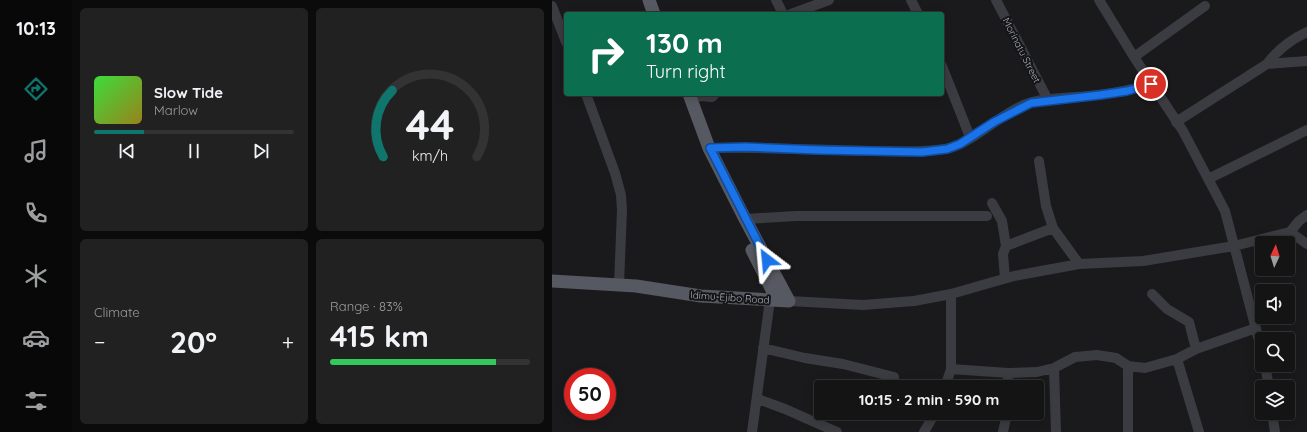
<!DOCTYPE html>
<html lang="en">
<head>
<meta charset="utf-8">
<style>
	body { margin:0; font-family:Quicksand,sans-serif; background:#212122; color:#f1f3f6; height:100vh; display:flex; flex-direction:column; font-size:15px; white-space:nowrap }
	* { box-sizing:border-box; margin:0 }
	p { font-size:13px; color:#9d9ea0 }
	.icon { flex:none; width:22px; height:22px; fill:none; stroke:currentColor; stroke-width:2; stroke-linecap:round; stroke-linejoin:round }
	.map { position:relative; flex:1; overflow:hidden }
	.details { display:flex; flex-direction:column; gap:8px; padding:8px; background:#0b0b0c; width:480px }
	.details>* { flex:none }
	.guide { position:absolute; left:12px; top:12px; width:380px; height:84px; border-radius:4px; box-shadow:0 2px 10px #0003,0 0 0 1px #333334; background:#0b6e4f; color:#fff; overflow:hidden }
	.needle { width:26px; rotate:4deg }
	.tools { position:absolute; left:703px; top:236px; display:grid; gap:8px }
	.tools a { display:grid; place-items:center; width:40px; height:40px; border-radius:4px; background:#141415; box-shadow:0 2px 10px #0003,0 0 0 1px #333334; font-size:20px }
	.speed { position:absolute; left:12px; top:368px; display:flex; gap:8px; font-size:20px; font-weight:700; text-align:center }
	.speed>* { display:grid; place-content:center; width:52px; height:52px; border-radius:50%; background:#141415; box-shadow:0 2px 10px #0003,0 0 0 1px #333334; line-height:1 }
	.speed .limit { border:6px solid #d22; background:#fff; color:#111 }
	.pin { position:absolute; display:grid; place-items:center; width:34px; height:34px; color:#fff; margin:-17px; border:2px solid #fff; border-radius:50%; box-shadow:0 1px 4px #0007 }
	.me { position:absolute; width:44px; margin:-22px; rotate:331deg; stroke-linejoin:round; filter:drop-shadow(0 0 3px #0008) }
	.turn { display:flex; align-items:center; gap:14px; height:84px; padding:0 16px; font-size:18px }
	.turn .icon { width:52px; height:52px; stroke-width:2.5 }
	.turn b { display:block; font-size:28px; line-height:34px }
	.big { font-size:30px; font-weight:700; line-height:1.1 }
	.details .widget { flex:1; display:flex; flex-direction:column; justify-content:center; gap:6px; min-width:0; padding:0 14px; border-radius:6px; background:#212122 }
	.details .dial { align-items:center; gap:0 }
	.dial svg { height:104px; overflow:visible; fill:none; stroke:#333334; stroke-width:7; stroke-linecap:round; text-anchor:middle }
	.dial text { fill:#f1f3f6; stroke:none }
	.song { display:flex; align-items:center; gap:12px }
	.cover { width:48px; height:48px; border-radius:6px; background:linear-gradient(135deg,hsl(120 70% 55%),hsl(50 70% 35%)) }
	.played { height:4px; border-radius:2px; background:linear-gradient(90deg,#0f766e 25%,#333334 25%) }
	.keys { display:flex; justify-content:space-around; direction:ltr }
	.heat { display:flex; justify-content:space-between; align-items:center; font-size:22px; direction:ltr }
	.charge { height:6px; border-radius:3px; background:linear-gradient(90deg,#34c759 83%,#333334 0) }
	.details .tiles { flex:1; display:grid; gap:8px; grid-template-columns:repeat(2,1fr) }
	.trip { position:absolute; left:262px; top:380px; width:230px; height:40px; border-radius:4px; background:#141415; box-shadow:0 2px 10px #0003,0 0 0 1px #333334; font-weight:700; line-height:40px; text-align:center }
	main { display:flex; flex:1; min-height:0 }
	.dock { display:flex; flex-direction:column; width:72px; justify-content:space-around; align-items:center; background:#080808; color:#9d9ea0 }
	.dock .icon { width:28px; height:28px }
	.dock .on { color:#0f766e }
	.dock b { font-size:18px; color:#f1f3f6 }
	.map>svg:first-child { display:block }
</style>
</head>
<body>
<main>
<nav class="dock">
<b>10:13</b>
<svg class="icon on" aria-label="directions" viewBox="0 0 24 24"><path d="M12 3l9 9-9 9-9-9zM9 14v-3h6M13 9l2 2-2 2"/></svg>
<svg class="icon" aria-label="music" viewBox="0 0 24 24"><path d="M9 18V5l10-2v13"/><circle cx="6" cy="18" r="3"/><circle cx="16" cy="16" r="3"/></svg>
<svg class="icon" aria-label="phone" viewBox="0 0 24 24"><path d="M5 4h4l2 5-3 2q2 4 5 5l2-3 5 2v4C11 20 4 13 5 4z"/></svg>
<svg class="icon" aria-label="climate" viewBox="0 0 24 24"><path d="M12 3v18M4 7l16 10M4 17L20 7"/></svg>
<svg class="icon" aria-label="car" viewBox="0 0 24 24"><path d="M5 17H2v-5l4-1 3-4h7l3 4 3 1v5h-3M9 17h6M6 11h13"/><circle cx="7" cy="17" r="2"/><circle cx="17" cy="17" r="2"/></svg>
<svg class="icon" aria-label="filters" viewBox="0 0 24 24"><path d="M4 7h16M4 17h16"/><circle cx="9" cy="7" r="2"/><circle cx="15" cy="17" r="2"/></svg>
</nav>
<section class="details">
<div class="tiles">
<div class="widget">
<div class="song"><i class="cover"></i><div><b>Slow Tide</b><p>Marlow</p></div></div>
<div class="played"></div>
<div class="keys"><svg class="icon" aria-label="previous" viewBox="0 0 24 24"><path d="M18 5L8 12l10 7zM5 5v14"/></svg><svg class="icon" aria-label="pause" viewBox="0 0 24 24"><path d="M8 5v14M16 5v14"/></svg><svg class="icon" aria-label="next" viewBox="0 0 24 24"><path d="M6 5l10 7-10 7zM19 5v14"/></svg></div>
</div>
<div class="widget dial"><svg viewBox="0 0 100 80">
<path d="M14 69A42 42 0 1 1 86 69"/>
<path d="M14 69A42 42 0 0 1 21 18" stroke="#0f766e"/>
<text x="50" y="56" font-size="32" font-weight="700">44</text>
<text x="50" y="72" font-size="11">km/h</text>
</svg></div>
<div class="widget"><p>Climate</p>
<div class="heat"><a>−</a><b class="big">20°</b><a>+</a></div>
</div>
<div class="widget"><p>Range · 83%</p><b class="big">415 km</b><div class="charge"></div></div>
</div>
</section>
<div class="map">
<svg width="755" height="432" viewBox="0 0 755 432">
	<rect width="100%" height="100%" fill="#1a1a1c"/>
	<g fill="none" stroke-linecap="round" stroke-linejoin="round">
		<path stroke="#3a3c41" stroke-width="10" d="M224,0L231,14
			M359,0L366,14
			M444,0L496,100
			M547,0L582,57L631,131L673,211L710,352
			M0,6L14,42
			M239,14L277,0
			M582,57L653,6
			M715,64L755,61
			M390,66L418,137
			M34,94L63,173L69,195L70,210L67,285
			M139,98L150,96L160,97L163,94
			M624,122L715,64C726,49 738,40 755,32
			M157,148C212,147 266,150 320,151C345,151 369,153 393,149C420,145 452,109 480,102C502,97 525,98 546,95C565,93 582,89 599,84
			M487,161L494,206L501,228L527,264
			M656,179L755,130
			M440,203L450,221L454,246
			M193,219L244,216H435
			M738,232L755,244
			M453,278L451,254L454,246L501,228
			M600,294L615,309L637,322L644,349
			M237,301L311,305L362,301L399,294L462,276L527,264L591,261L682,246L738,232L747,221L755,215
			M211,348L253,358L291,364L342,377
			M713,365L717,387
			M576,366V432
			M502,368L504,432
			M399,369L456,373V387
			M456,373L485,372L502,368L523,357L545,355L564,358L576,366L593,368L625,359
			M393,387L399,369V294
			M206,399L233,409L285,432
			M720,413L723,432
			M200,432L218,300
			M372,432L383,413
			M451,432L455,413
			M647,432L625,359L644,349L704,328"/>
		<path stroke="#565961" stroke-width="13" d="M97,0L102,14
			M137,94L157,148L193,219L237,301
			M200,250L225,300
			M0,281L84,286L149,296L237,301"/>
	</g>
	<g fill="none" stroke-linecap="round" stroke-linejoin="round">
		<defs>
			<path id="route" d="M215,260L158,148L193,147L267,150L370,152L395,149L408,144L442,122L479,103L548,95L575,91L599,84"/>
		</defs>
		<use href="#route" stroke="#114b97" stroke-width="10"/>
		<use href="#route" stroke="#1a73e8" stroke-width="7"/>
	</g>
	<g text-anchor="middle" stroke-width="4" stroke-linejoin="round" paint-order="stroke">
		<g font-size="10" fill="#abb1bc" stroke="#151517">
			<text transform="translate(470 50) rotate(63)" y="4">Morinatu Street</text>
			<text transform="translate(178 297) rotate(4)" y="4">Idimu-Ejibo Road</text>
		</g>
	</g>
</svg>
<div class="tools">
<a><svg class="needle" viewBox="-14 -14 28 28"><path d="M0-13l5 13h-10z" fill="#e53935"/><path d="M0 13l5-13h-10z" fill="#9d9ea0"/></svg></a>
<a><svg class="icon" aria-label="sound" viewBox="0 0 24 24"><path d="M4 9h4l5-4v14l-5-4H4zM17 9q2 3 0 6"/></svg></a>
<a><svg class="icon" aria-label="search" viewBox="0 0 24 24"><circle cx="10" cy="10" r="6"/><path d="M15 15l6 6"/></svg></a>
<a><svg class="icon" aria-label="layers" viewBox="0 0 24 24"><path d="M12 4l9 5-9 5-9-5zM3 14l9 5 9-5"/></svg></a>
</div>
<div class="speed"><div class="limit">50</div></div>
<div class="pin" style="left:599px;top:84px;background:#d93025"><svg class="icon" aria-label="arrive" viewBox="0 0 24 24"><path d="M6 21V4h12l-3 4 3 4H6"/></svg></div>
<svg class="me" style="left:215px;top:260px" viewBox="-20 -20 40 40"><path d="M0-17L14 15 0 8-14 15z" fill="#1a73e8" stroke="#fff" stroke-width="4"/></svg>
<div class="trip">10:15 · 2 min · 590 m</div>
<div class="guide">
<div class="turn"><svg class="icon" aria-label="right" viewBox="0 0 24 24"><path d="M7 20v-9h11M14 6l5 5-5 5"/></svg><div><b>130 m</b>Turn right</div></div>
</div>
</div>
</main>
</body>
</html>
